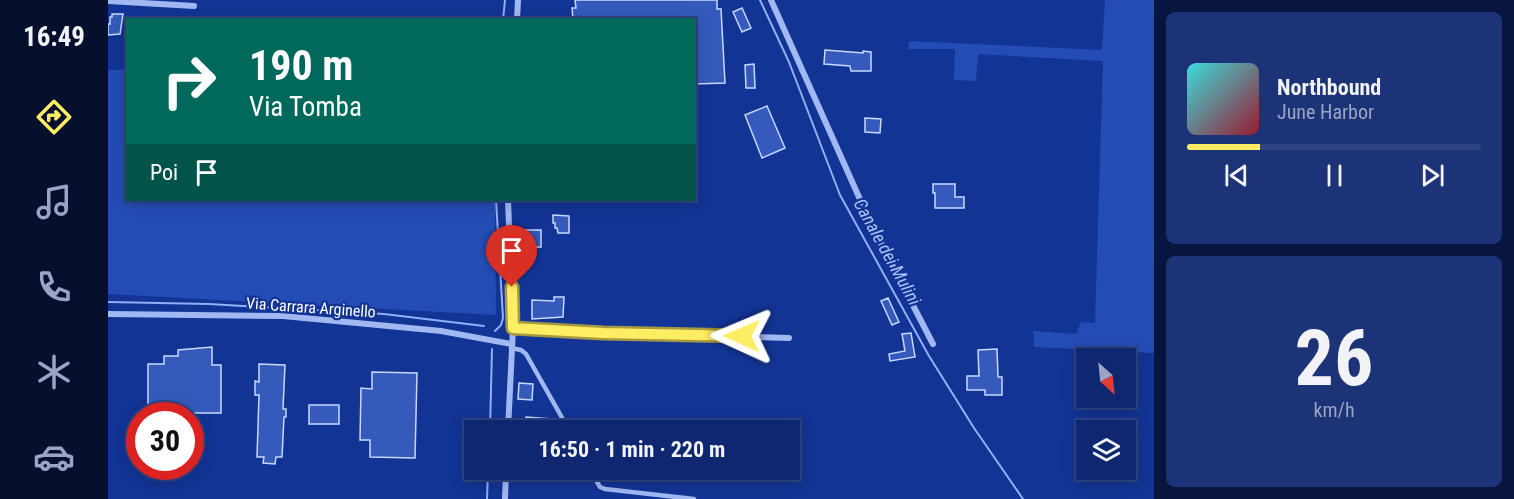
<!DOCTYPE html>
<html lang="it">
<head>
<meta charset="utf-8">
<style>
	body { margin:0; font-family:"Roboto Condensed",sans-serif; background:#1c3378; color:#f1f3f6; height:100vh; display:flex; flex-direction:column; font-size:22px; white-space:nowrap }
	* { box-sizing:border-box; margin:0 }
	p { font-size:20px; color:#9ba5c3 }
	.icon { flex:none; width:33px; height:33px; fill:none; stroke:currentColor; stroke-width:2; stroke-linecap:round; stroke-linejoin:round }
	.map { position:relative; flex:1; overflow:hidden }
	.details { display:flex; flex-direction:column; gap:12px; padding:12px; background:#08153e; width:360px }
	.details>* { flex:none }
	.top-card { position:absolute; left:18px; top:18px; width:570px; height:183px; border-radius:0px; box-shadow:0 3px 15px #0003,0 0 0 2px #2e4483; background:#00695c; color:#fff; overflow:hidden }
	.needle { width:39px; rotate:153deg }
	.tools { position:absolute; left:968px; top:348px; display:grid; gap:12px }
	.tools a { display:grid; place-items:center; width:60px; height:60px; border-radius:0px; background:#0e2770; box-shadow:0 3px 15px #0003,0 0 0 2px #2e4483; font-size:30px }
	.speed { position:absolute; left:18px; top:402px; display:flex; gap:12px; font-size:30px; font-weight:700; text-align:center }
	.speed>* { display:grid; place-content:center; width:78px; height:78px; border-radius:50%; background:#0e2770; box-shadow:0 3px 15px #0003,0 0 0 2px #2e4483; line-height:1 }
	.speed .limit { border:9px solid #d22; background:#fff; color:#111 }
	.pin { position:absolute; display:grid; place-items:center; width:51px; height:51px; color:#fff; margin:-62px -26px; border-radius:50% 50% 50% 0; rotate:-45deg; box-shadow:0 0 6px #0007 }
	.pin .icon { rotate:45deg }
	.me { position:absolute; width:66px; margin:-33px; rotate:271deg; stroke-linejoin:round; filter:drop-shadow(0 0 4px #0008) }
	.turn { display:flex; align-items:center; gap:21px; height:126px; padding:0 24px; font-size:27px }
	.turn .icon { width:78px; height:78px; stroke-width:2.5 }
	.turn b { display:block; font-size:42px; line-height:51px }
	.then { display:flex; align-items:center; height:57px; padding:0 24px; background:#0003; gap:12px; font-size:22px }
	.details .card { flex:1; display:flex; flex-direction:column; justify-content:center; gap:9px; min-width:0; padding:0 21px; border-radius:9px; background:#1c3378 }
	.details .dial { align-items:center; gap:0 }
	.dial b { font-size:78px; line-height:1 }
	.song { display:flex; align-items:center; gap:18px }
	.cover { width:72px; height:72px; border-radius:9px; background:linear-gradient(135deg,hsl(180 70% 55%),hsl(350 70% 35%)) }
	.played { height:6px; border-radius:3px; background:linear-gradient(90deg,#ffed63 25%,#2e4483 25%) }
	.keys { display:flex; justify-content:space-around; direction:ltr }
	.trip { position:absolute; left:356px; top:420px; width:336px; height:60px; border-radius:0px; background:#0e2770; box-shadow:0 3px 15px #0003,0 0 0 2px #2e4483; font-weight:700; line-height:60px; text-align:center }
	main { display:flex; flex:1; min-height:0 }
	.tab-bar { display:flex; flex-direction:column; width:108px; justify-content:space-around; align-items:center; background:#06102d; color:#9ba5c3 }
	.tab-bar .icon { width:42px; height:42px }
	.tab-bar .active { color:#ffed63 }
	.tab-bar b { font-size:27px; color:#f1f3f6 }
	.map>svg:first-child { display:block }
</style>
</head>
<body>
<main>
<nav class="tab-bar">
<b>16:49</b>
<svg class="icon active" aria-label="directions" viewBox="0 0 24 24"><path d="M12 3l9 9-9 9-9-9zM9 14v-3h6M13 9l2 2-2 2"/></svg>
<svg class="icon" aria-label="music" viewBox="0 0 24 24"><path d="M9 18V5l10-2v13"/><circle cx="6" cy="18" r="3"/><circle cx="16" cy="16" r="3"/></svg>
<svg class="icon" aria-label="phone" viewBox="0 0 24 24"><path d="M5 4h4l2 5-3 2q2 4 5 5l2-3 5 2v4C11 20 4 13 5 4z"/></svg>
<svg class="icon" aria-label="climate" viewBox="0 0 24 24"><path d="M12 3v18M4 7l16 10M4 17L20 7"/></svg>
<svg class="icon" aria-label="car" viewBox="0 0 24 24"><path d="M5 17H2v-5l4-1 3-4h7l3 4 3 1v5h-3M9 17h6M6 11h13"/><circle cx="7" cy="17" r="2"/><circle cx="17" cy="17" r="2"/></svg>
</nav>
<div class="map">
<svg width="1046" height="499" viewBox="0 0 1046 499">
	<rect width="100%" height="100%" fill="#123495"/>
	<path fill="#244cb5" d="M997,0H1046V353L926,347L925,331L968,334L973,322L987,323L995,61L870,54L868,81L846,80L847,49H800L801,41L994,50Z
		M0,70H19L20,200H387L388,315L0,294Z"/>
	<g fill="none" stroke-linecap="round" stroke-linejoin="round">
		<path stroke="#92aff6" stroke-width="2" d="M652,0L681,62L732,195L821,356L866,428L915,499
			M395,20L397,0
			M0,302L101,304L276,314L376,326
			M387,331L393,325L395,318L388,200
			M382,430L384,349
			M379,499L380,470"/>
	</g>
	<path fill="#355abc" stroke="#c8d7fd" stroke-width="1.5" d="M467,0H609V9H613L617,83L586,84V20H465L464,8H468Z
		M634,8L643,28L634,32L625,12Z
		M4,14H15L12,34L0,35V24H2V17H4Z
		M717,50L755,53V51L763,52V71H743L742,66L716,64Z
		M646,64L647,88H638L637,65Z
		M659,106L677,148L654,158L637,115Z
		M757,118L773,119L772,133L757,132Z
		M825,184H847V197H856V208H827V193H825Z
		M445,215L461,216V233H450L449,228H447V223H445Z
		M409,230H433V247H410Z
		M446,297H456L455,317L424,319V300L446,301Z
		M780,298L791,322L784,325L773,301Z
		M803,333L807,357L782,361L781,354L797,351L794,334Z
		M104,347V365H113V413H40V364H56V356H70V350Z
		M889,349L890,377H894V395H877V390H859V376H871L870,350Z
		M151,364L177,365L175,409H178V417H176L174,457H168L167,464L155,463L156,457H149L151,395H147V381L151,382Z
		M264,372L309,373L307,458L262,457V440H252L253,388L264,389Z
		M411,383L425,384L424,400L410,399Z
		M201,405H231V424H201Z
		M418,417L444,419L443,430H417Z"/>
	<g fill="none" stroke-linecap="round" stroke-linejoin="round">
		<path stroke="#a1b8f3" stroke-width="4.5" d="M403,348L413,350L418,354L461,430
			M482,470L492,487L497,489L586,499"/>
		<path stroke="#a1b8f3" stroke-width="6" d="M663,0L763,224L825,344
			M0,1L86,6
			M409,20L410,0
			M0,314L175,316L333,331L403,344
			M405,328L495,333L681,338
			M400,430L405,328L400,200
			M397,499L398,470"/>
	</g>
	<g fill="none" stroke-linecap="round" stroke-linejoin="round">
		<defs>
			<path id="route" d="M404,287L405,328L495,333L634,336"/>
		</defs>
		<use href="#route" stroke="#a69a40" stroke-width="15"/>
		<use href="#route" stroke="#ffed63" stroke-width="10"/>
	</g>
	<g text-anchor="middle" stroke-width="4.5" stroke-linejoin="round" paint-order="stroke">
		<g font-size="16" fill="#fff" stroke="#123495">
			<text transform="translate(203 307) rotate(4)" y="6">Via Carrara Arginello</text>
		</g>
		<g font-size="18" font-style="italic" fill="#adc3fa" stroke="#123495">
			<text transform="translate(779 252) rotate(61)" y="6">Canale dei Mulini</text>
		</g>
	</g>
</svg>
<div class="tools">
<a><svg class="needle" viewBox="-14 -14 28 28"><path d="M0-13l5 13h-10z" fill="#e53935"/><path d="M0 13l5-13h-10z" fill="#9ba5c3"/></svg></a>
<a><svg class="icon" aria-label="layers" viewBox="0 0 24 24"><path d="M12 4l9 5-9 5-9-5zM3 14l9 5 9-5"/></svg></a>
</div>
<div class="speed"><div class="limit">30</div></div>
<div class="pin" style="left:404px;top:287px;background:#d93025"><svg class="icon" aria-label="arrive" viewBox="0 0 24 24"><path d="M6 21V4h12l-3 4 3 4H6"/></svg></div>
<svg class="me" style="left:634px;top:336px" viewBox="-20 -20 40 40"><path d="M0-17L14 15 0 8-14 15z" fill="#ffed63" stroke="#fff" stroke-width="4"/></svg>
<div class="trip">16:50 · 1 min · 220 m</div>
<div class="top-card">
<div class="turn"><svg class="icon" aria-label="right" viewBox="0 0 24 24"><path d="M7 20v-9h11M14 6l5 5-5 5"/></svg><div><b>190 m</b>Via Tomba</div></div>
<div class="then">Poi<svg class="icon" aria-label="arrive" viewBox="0 0 24 24"><path d="M6 21V4h12l-3 4 3 4H6"/></svg></div>
</div>
</div>
<section class="details">
<div class="card">
<div class="song"><i class="cover"></i><div><b>Northbound</b><p>June Harbor</p></div></div>
<div class="played"></div>
<div class="keys"><svg class="icon" aria-label="previous" viewBox="0 0 24 24"><path d="M18 5L8 12l10 7zM5 5v14"/></svg><svg class="icon" aria-label="pause" viewBox="0 0 24 24"><path d="M8 5v14M16 5v14"/></svg><svg class="icon" aria-label="next" viewBox="0 0 24 24"><path d="M6 5l10 7-10 7zM19 5v14"/></svg></div>
</div>
<div class="card dial"><b>26</b><p>km/h</p></div>
</section>
</main>
</body>
</html>
